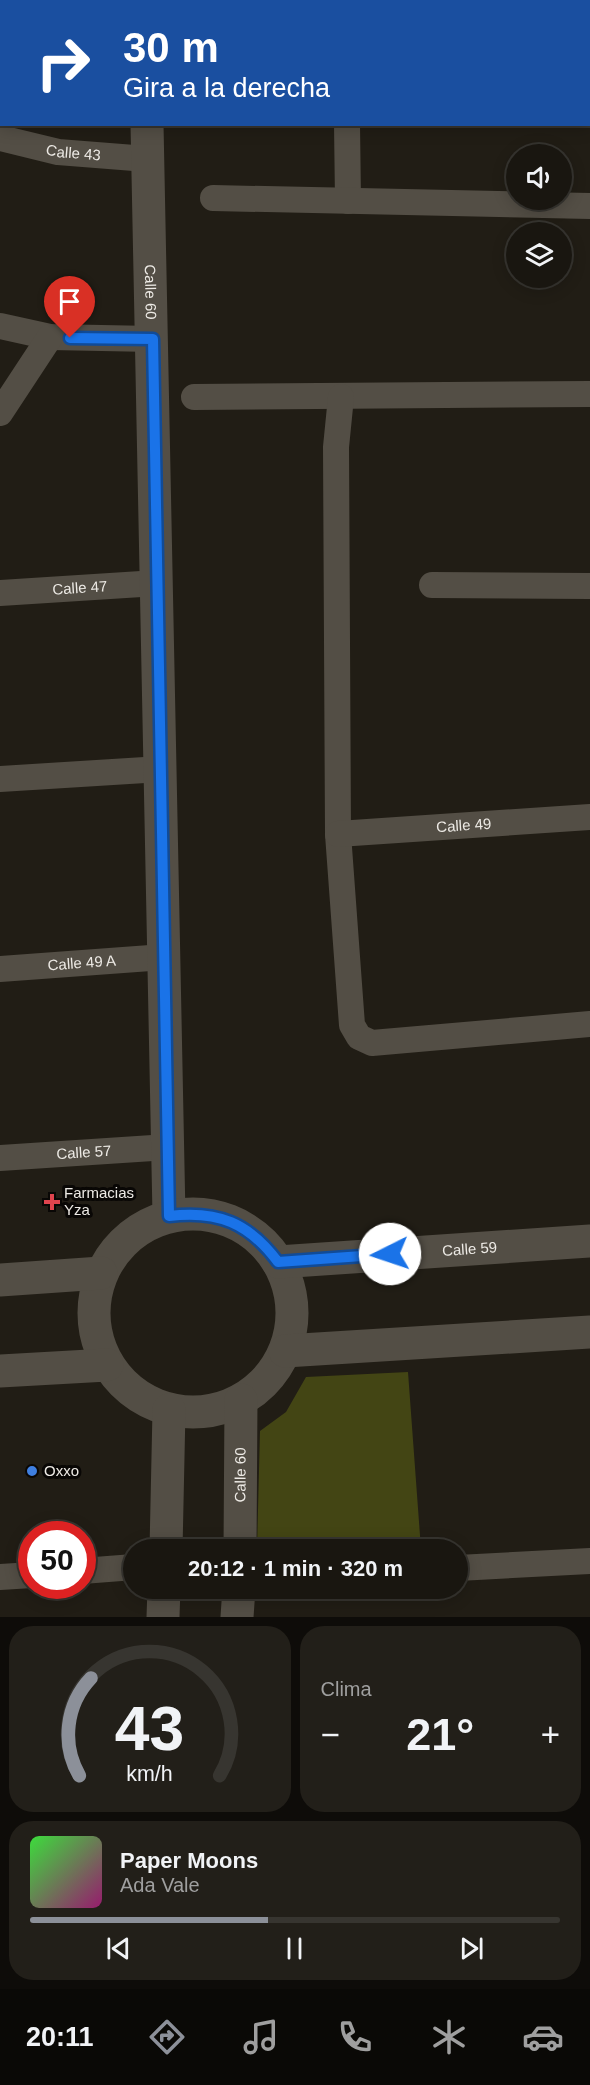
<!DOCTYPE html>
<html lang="es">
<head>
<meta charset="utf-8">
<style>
	body { margin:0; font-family:Helvetica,sans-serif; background:#221f19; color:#f1f3f6; height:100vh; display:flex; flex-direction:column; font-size:22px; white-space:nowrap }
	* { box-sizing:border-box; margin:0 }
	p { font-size:20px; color:#9f9f9f }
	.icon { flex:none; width:33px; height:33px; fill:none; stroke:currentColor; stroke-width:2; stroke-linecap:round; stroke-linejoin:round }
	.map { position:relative; height:1617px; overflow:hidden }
	.drawer { display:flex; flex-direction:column; gap:9px; padding:9px; background:#0e0c09; flex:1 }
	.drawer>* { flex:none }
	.guide { position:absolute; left:0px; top:0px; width:591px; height:126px; box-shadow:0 3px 15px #0003,0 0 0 2px #373530; background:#1a4fa0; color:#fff; overflow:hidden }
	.tools { position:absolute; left:506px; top:144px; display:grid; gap:12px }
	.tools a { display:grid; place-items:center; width:66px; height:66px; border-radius:50%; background:#191610; box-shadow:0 3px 15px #0003,0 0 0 2px #373530; font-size:30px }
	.speed { position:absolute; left:18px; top:1521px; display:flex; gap:12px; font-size:30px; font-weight:700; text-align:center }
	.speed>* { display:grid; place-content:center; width:78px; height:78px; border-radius:50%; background:#191610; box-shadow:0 3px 15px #0003,0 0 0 2px #373530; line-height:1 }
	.speed .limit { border:9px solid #d22; background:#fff; color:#111 }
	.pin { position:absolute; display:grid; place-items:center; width:51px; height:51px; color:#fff; margin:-62px -26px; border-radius:50% 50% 50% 0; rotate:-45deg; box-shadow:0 0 6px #0007 }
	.pin .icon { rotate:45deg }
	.me { position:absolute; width:66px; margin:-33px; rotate:266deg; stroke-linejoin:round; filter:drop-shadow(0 0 4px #0008) }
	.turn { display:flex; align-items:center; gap:21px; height:126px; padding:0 24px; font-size:27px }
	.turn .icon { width:78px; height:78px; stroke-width:2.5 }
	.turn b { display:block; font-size:42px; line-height:51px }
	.big { font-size:45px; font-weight:600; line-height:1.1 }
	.drawer .card { flex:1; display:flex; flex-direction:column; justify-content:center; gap:9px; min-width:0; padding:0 21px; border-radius:24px; background:#221f19 }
	.drawer .dial { align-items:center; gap:0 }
	.dial svg { height:156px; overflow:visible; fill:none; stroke:#373530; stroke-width:7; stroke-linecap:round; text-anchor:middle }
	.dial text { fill:#f1f3f6; stroke:none }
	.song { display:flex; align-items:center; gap:18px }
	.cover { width:72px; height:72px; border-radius:9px; background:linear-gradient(135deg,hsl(120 70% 55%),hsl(320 70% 35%)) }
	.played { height:6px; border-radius:3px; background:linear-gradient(90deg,#8c9099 45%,#373530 45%) }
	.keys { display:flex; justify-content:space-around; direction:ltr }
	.heat { display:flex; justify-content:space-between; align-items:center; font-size:33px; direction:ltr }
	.drawer .tiles { flex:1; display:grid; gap:9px; grid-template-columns:1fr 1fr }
	.card:last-child { grid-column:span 2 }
	.trip { position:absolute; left:123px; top:1539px; width:345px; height:60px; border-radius:30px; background:#191610; box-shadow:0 3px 15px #0003,0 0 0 2px #373530; font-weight:600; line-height:60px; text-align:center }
	.dock { display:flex; height:96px; justify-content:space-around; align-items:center; background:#0a0906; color:#9f9f9f }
	.dock .icon { width:42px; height:42px }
	.dock .active { color:#8c9099 }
	.dock b { font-size:27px; color:#f1f3f6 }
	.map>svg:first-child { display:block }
</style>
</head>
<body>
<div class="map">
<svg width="590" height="1617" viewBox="0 0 590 1617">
	<rect width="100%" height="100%" fill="#211d15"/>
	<path fill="#434514" d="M408,1372L421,1549H257L260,1431L286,1412L306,1377Z"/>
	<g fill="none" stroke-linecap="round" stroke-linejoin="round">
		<g stroke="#534e45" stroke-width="26">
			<path d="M346,0V2"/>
			<path d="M347,124L348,201"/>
			<path id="s1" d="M0,138L58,152L147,159"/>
			<path d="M213,198L590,206"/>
			<path d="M0,326L50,337L153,339"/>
			<path d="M194,397L590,394"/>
			<path d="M341,397L336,447L338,834L352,1025L359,1037L372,1043L590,1024"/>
			<path d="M0,413L50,337"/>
			<path d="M432,585L590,586"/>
			<path id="s2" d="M0,593L157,583"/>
			<path d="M0,779L161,769"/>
			<path id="s3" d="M338,834L590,817"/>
			<path id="s4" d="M0,969L164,957"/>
			<path id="s5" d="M0,1158L168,1147"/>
			<path d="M458,1568L590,1561"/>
			<path d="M82,1571L134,1567"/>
			<path d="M0,1577L32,1575"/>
		</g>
		<g stroke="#534e45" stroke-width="33">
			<path d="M146,0V2"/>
			<path id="s6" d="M147,124L169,1216"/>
			<circle cx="193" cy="1313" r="99"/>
			<path id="s7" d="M278,1262L590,1241"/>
			<path d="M0,1280L101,1273"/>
			<path d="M285,1351L590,1332"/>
			<path d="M0,1371L107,1365"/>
			<path d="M166,1550L169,1410"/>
			<path id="s8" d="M240,1550L241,1400"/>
			<path d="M163,1617L164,1588"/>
			<path d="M237,1617L239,1588"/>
		</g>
	</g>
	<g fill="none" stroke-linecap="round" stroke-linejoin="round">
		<defs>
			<path id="route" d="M70,338L153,339L169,1216C218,1210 249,1223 278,1262L390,1254"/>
		</defs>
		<use href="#route" stroke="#114b97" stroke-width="15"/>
		<use href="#route" stroke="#1a73e8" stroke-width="10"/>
	</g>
	<path fill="#e0444e" stroke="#090705" stroke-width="2" d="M49 1193h6v6h6v6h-6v6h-6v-6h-6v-6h6z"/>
	<circle fill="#3f7fe0" stroke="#090705" stroke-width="2" cx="32" cy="1471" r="6"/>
	<g text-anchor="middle" stroke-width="6" stroke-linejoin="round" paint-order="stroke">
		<g font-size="15" fill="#edeae5" stroke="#090705">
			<text dy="5" stroke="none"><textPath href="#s1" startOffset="75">Calle 43</textPath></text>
			<text dy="5" stroke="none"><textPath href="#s6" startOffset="168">Calle 60</textPath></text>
			<text dy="5" stroke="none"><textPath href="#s2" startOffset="80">Calle 47</textPath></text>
			<text dy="5" stroke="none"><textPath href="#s3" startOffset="126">Calle 49</textPath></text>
			<text dy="5" stroke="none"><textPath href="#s4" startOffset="82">Calle 49 A</textPath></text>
			<text dy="5" stroke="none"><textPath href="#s5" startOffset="84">Calle 57</textPath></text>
			<text dy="5" stroke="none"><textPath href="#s7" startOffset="192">Calle 59</textPath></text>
			<text dy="5" stroke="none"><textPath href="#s8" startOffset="75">Calle 60</textPath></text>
		</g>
		<g font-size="15" fill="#edeae5" stroke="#090705" text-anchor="start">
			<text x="64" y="1198">Farmacias<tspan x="64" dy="17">Yza</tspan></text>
			<text x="44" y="1476">Oxxo</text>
		</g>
	</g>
</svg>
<div class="tools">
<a><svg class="icon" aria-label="sound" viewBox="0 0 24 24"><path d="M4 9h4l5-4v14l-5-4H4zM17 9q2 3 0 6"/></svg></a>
<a><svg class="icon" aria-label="layers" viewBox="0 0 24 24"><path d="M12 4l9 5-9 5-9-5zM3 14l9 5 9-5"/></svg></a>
</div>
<div class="speed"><div class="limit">50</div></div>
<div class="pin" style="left:70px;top:338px;background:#d93025"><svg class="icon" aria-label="arrive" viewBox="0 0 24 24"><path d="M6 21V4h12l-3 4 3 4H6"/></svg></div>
<svg class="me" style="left:390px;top:1254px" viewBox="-20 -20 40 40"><circle r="19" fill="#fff"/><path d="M0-13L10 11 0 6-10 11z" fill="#1a73e8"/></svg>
<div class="trip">20:12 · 1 min · 320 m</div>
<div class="guide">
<div class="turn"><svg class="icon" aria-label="right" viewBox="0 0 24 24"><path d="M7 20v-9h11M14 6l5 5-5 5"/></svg><div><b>30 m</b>Gira a la derecha</div></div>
</div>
</div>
<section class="drawer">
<div class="tiles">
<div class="card dial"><svg viewBox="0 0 100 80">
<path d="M14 69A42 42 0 1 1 86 69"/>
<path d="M14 69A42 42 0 0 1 20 19" stroke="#8c9099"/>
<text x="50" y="56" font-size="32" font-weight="700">43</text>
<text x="50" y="72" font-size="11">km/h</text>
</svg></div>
<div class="card"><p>Clima</p>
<div class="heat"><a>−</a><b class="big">21°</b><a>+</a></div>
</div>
<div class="card">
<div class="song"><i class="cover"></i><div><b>Paper Moons</b><p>Ada Vale</p></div></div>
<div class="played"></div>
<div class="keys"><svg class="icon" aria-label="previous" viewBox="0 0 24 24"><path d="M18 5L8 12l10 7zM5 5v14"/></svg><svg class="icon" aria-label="pause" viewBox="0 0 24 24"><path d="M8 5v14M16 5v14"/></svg><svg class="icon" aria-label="next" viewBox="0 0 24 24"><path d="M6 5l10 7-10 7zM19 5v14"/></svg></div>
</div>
</div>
</section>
<nav class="dock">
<b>20:11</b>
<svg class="icon active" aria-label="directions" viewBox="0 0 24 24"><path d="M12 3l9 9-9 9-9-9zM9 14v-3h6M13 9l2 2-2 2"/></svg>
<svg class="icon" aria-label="music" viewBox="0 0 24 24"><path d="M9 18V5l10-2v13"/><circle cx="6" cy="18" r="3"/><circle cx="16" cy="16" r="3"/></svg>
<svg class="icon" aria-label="phone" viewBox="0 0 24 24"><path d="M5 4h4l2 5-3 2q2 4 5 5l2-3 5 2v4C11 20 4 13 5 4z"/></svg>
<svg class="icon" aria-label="climate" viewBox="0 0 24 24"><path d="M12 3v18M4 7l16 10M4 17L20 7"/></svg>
<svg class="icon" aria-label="car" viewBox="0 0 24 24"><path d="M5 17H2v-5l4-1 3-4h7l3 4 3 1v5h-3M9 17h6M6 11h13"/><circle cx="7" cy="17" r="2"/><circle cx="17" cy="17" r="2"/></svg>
</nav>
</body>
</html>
